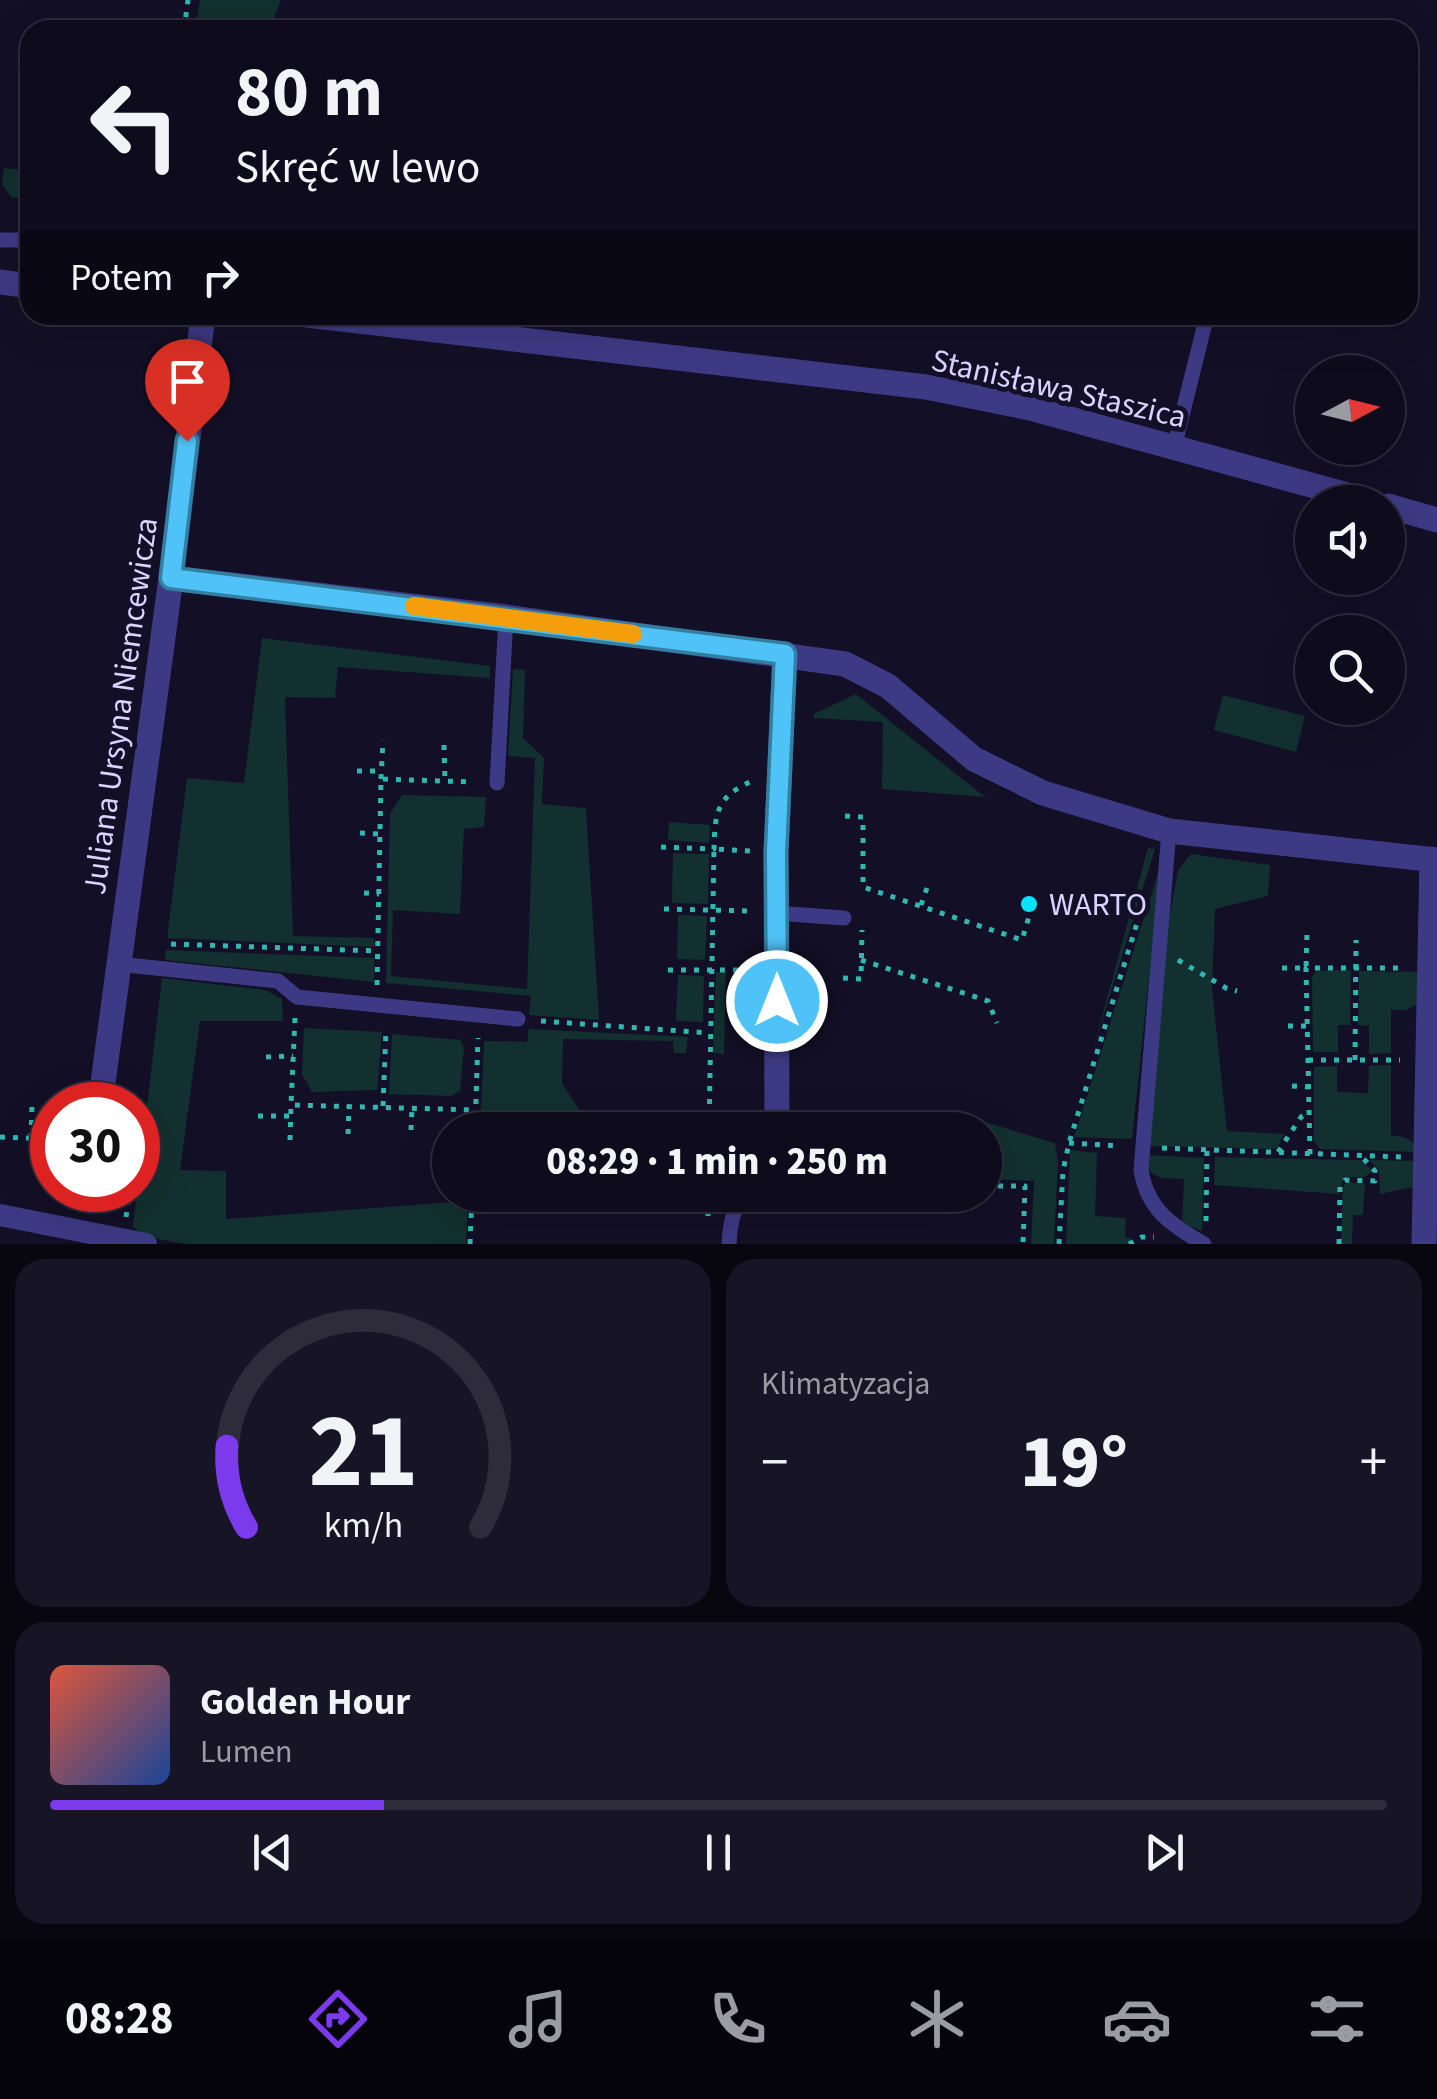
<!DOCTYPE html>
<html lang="pl">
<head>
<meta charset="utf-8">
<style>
	body { margin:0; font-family:"Source Sans 3",sans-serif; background:#171425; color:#f1f3f6; height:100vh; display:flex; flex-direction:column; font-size:38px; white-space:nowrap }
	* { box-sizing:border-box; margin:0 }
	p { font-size:32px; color:#9b9ba3 }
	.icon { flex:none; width:55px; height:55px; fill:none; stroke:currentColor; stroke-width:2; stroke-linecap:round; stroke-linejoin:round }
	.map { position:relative; height:1244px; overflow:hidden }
	.details { display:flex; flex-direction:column; gap:15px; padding:15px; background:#08060f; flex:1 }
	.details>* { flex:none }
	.guide { position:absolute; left:20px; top:20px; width:1398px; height:305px; border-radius:30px; box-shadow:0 10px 40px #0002,0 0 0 2px #2e2b3b; background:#0e0b1c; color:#f1f3f6; overflow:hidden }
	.needle { width:65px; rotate:83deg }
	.buttons { position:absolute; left:1295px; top:355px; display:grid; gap:20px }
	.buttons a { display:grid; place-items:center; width:110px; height:110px; border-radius:50%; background:#0e0b1c; box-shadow:0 10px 40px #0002,0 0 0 2px #2e2b3b; font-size:50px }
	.speed { position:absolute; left:30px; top:1082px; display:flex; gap:20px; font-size:50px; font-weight:700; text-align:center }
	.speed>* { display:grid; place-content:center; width:130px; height:130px; border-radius:50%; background:#0e0b1c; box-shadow:0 10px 40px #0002,0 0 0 2px #2e2b3b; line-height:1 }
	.speed .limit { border:15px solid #d22; background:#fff; color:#111 }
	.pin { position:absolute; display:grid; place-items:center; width:85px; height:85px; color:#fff; margin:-102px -42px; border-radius:50% 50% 50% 0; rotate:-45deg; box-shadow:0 0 10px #0007 }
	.pin .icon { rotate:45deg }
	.me { position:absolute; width:110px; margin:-55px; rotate:0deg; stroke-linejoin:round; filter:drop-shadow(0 0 8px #0008) }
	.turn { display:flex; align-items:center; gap:35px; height:210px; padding:0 50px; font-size:45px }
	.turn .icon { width:130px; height:130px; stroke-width:2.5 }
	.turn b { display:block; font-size:70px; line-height:85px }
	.then { display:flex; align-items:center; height:95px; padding:0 50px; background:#0003; gap:20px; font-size:38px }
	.big { font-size:75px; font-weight:800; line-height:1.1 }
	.details .tile { flex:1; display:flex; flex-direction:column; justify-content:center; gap:15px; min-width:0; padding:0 35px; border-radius:30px; background:#171425 }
	.details .dial { align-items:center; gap:0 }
	.dial svg { height:260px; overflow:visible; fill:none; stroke:#2e2b3b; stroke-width:7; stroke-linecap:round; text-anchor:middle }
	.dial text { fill:#f1f3f6; stroke:none }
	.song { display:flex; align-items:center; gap:30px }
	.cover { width:120px; height:120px; border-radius:15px; background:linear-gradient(135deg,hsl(10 70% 55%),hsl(220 70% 35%)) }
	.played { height:10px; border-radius:5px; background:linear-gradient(90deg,#7c3aed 25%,#2e2b3b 25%) }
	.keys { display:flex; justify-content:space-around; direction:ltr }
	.heat { display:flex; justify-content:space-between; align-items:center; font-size:55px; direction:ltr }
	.details .tiles { flex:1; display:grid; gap:15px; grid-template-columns:1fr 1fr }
	.tile:last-child { grid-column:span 2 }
	.trip { position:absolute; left:432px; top:1112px; width:570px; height:100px; border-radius:50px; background:#0e0b1c; box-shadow:0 10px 40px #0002,0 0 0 2px #2e2b3b; font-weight:800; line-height:100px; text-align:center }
	.tab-bar { display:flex; height:160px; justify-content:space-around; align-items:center; background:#06040b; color:#9b9ba3 }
	.tab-bar .icon { width:70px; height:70px }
	.tab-bar .current { color:#7c3aed }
	.tab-bar b { font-size:45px; color:#f1f3f6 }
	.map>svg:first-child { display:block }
</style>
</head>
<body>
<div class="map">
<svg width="1437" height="1244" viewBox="0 0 1437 1244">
	<rect width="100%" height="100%" fill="#130f26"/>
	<path fill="#12302f" d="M200,0H281L271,26L197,18Z
		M4,168L30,171V197L12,198L2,184Z
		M262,638L490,666V678L338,667L335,698L285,697L293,936L374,938V947L167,938L187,778L244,783Z
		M513,669L525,670L523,738L544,758L542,804L586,808L599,1020L529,1015L531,996L386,983L390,814L402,795L486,797L484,827L464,829L460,914L393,910L391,976L527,989L535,758L508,756Z
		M856,694L985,797L882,789L883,722L814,718V714Z
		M1223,695L1305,716L1296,752L1214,730Z
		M669,822L710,825L709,843L668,840Z
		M1148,848L1155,849L1093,1050Z
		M673,853L709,854L708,904L672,903Z
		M1191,854L1270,865L1268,896L1215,909L1212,988L1227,1131L1284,1134L1276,1149L1146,1146L1169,918L1178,870Z
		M1161,864L1132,1139L1074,1137Z
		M678,915L707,916L705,960L677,959Z
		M166,950L374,958V982L165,960Z
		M1351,970L1350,1025H1338V1052H1313L1312,977L1316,971Z
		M1359,971L1422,972L1421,1002L1407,1010H1391V1053L1369,1054V1026L1358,1025Z
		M716,972H726L724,1054L713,1053Z
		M678,975L704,976L703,1022L676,1021Z
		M162,978L265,990L282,999L283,1021H200L180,1170L226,1171V1219L453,1202V1195H468L466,1244H186L142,1236L133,1226Z
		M304,1028L382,1032L377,1090L312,1092L302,1074Z
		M529,1029L688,1037L686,1053H674L673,1041L563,1039L562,1083L584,1117L669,1119L670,1130H480L484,1041L527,1042Z
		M392,1034L460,1040L464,1048L460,1091L452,1096L389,1094Z
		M1391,1065V1135C1404,1137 1414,1138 1418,1152L1320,1149L1314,1141V1067L1337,1066V1092L1368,1093L1369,1066Z
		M961,1115L1055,1143L1058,1161L1054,1244H1031L1034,1181L985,1179V1130H960Z
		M1070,1150L1097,1153L1095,1216L1126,1218L1125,1237L1131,1238L1130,1244H1066Z
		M1148,1155L1204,1158L1202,1231L1182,1223L1184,1179L1160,1178L1148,1170Z
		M1215,1157L1360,1160L1373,1171L1364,1177H1344L1339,1194L1214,1185Z
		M1369,1160L1418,1161L1413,1187L1380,1194L1379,1170Z
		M1347,1182L1365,1184L1363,1215H1353L1352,1244H1341L1343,1187Z"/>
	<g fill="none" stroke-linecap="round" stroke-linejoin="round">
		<path stroke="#2fb8b0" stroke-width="5" stroke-dasharray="5 8" stroke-linecap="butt" d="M184,30L188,0
			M444,745L445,781
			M357,771H382
			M381,779L383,740
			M845,816L863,817V887L1022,940L1031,910
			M360,833L380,834
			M661,847L714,849C715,813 716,797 752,781
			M364,893L379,894
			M921,905L928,885
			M664,909L751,911
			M171,944L378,951
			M861,960L988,1001L997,1023
			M1178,960L1226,988L1237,991
			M1282,968H1306L1307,932
			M668,970H749
			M843,978L861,979L862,930
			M377,985L381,779L473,782
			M295,1018L291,1105L476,1110
			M541,1021L709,1033
			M1288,1026H1308
			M266,1057L293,1056
			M1308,1060H1400
			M1355,1060L1356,940
			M1292,1086L1309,1087
			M383,1106L386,1029
			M138,1114L140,1115L138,1134
			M258,1116H290
			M411,1130L412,1108
			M475,1130L478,1038
			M709,1130L714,849L751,851
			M348,1134L349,1105
			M0,1137L52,1139
			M31,1138L32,1105
			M290,1140L291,1105
			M1069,1143L1121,1146
			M1162,1148L1401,1157
			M1278,1152L1301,1117L1310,1112
			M1310,1154L1306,968H1399V964
			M985,1186H1025L1023,1244
			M708,1216V1195
			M126,1217L130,1190
			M1206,1221L1207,1149
			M470,1244L472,1195
			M1059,1244L1063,1171L1069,1143L1137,923
			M1129,1244L1142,1237H1154
			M1339,1244L1340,1187L1345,1180L1375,1181V1171L1361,1156"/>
		<path stroke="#3d3a85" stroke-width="15" d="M0,240H30
			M1174,448L1207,315
			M497,783L506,617
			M1169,831L1141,1170C1147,1209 1171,1225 1204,1244
			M776,913L844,918
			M118,964L278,981L297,997L518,1019
			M729,1244C730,1227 732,1206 747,1195"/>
		<path stroke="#3d3a85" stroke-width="22" d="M0,1215L146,1244"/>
		<path stroke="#3d3a85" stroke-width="25" d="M171,578L506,617L845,664L888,686L974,759L1043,793L1169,831L1437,860
			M100,1105L171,578L203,315
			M777,1130L776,852L785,654
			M1424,1244L1432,859"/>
		<path stroke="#3d3a85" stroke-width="25" d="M0,282L30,286
			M307,315L926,387L1030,408L1373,502
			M1388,506L1437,520"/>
	</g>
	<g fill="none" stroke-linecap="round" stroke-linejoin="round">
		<defs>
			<path id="route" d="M187,441L171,578L785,654L776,852L777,1001"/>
		</defs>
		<use href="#route" stroke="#337fa1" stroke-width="25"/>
		<use href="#route" stroke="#4fc3f7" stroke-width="18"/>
		<path stroke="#f59e0b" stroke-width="18" d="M414,606L633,634"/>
	</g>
	<circle fill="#00e5ff" stroke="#130f26" stroke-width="4" cx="1029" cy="904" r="10"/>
	<g text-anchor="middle" stroke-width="10" stroke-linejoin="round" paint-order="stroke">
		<g font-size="32" fill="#d9d4ff" stroke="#130f26">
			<text transform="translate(1059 388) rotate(13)" y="11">Stanisława Staszica</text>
			<text transform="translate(120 706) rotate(-82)" y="11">Juliana Ursyna Niemcewicza</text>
		</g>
		<g font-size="32" fill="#d9d4ff" stroke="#130f26" text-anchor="start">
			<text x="1049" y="915">WARTO</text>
		</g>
	</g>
</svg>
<div class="buttons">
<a><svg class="needle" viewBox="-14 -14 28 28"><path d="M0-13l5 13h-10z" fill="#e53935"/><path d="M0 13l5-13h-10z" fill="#9b9ba3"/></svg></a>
<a><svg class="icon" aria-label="sound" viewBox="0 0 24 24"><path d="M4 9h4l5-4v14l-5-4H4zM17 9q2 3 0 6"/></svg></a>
<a><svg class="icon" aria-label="search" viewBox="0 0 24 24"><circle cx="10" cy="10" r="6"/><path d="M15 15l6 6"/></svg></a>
</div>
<div class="speed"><div class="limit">30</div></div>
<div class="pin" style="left:187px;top:441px;background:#d93025"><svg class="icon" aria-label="arrive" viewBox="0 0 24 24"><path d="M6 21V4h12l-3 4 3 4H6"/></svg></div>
<svg class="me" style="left:777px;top:1001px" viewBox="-20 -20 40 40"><circle r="17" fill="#4fc3f7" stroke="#fff" stroke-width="3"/><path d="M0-11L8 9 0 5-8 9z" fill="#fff"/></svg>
<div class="trip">08:29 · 1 min · 250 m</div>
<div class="guide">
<div class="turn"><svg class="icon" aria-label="left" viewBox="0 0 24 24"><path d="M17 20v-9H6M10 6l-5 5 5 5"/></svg><div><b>80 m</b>Skręć w lewo</div></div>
<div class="then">Potem<svg class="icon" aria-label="right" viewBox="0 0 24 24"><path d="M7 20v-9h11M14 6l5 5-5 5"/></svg></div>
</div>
</div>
<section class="details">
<div class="tiles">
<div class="tile dial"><svg viewBox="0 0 100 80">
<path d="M14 69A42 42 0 1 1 86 69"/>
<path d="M14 69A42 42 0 0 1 8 44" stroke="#7c3aed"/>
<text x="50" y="56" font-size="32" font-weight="700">21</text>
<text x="50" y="72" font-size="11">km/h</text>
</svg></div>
<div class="tile"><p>Klimatyzacja</p>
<div class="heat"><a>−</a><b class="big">19°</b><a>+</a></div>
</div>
<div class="tile">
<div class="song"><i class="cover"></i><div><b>Golden Hour</b><p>Lumen</p></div></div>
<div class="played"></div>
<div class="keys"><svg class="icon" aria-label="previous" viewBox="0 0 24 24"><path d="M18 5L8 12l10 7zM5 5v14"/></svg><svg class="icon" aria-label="pause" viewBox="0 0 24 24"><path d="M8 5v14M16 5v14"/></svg><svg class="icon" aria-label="next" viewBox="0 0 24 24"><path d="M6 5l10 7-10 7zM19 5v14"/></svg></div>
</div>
</div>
</section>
<nav class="tab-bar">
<b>08:28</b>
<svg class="icon current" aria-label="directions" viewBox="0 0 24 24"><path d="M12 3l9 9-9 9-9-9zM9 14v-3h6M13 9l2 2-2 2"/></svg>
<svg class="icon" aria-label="music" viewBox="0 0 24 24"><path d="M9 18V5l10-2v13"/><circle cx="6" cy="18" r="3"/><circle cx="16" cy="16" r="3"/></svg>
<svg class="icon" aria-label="phone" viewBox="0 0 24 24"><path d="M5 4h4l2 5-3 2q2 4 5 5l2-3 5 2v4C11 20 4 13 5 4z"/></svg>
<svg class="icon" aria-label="climate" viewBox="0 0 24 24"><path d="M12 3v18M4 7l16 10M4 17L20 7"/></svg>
<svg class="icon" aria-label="car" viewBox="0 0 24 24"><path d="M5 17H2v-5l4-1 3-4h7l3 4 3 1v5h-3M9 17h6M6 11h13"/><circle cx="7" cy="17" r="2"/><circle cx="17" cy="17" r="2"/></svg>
<svg class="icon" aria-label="filters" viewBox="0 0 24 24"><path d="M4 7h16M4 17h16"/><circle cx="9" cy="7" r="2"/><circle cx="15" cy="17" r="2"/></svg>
</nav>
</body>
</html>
